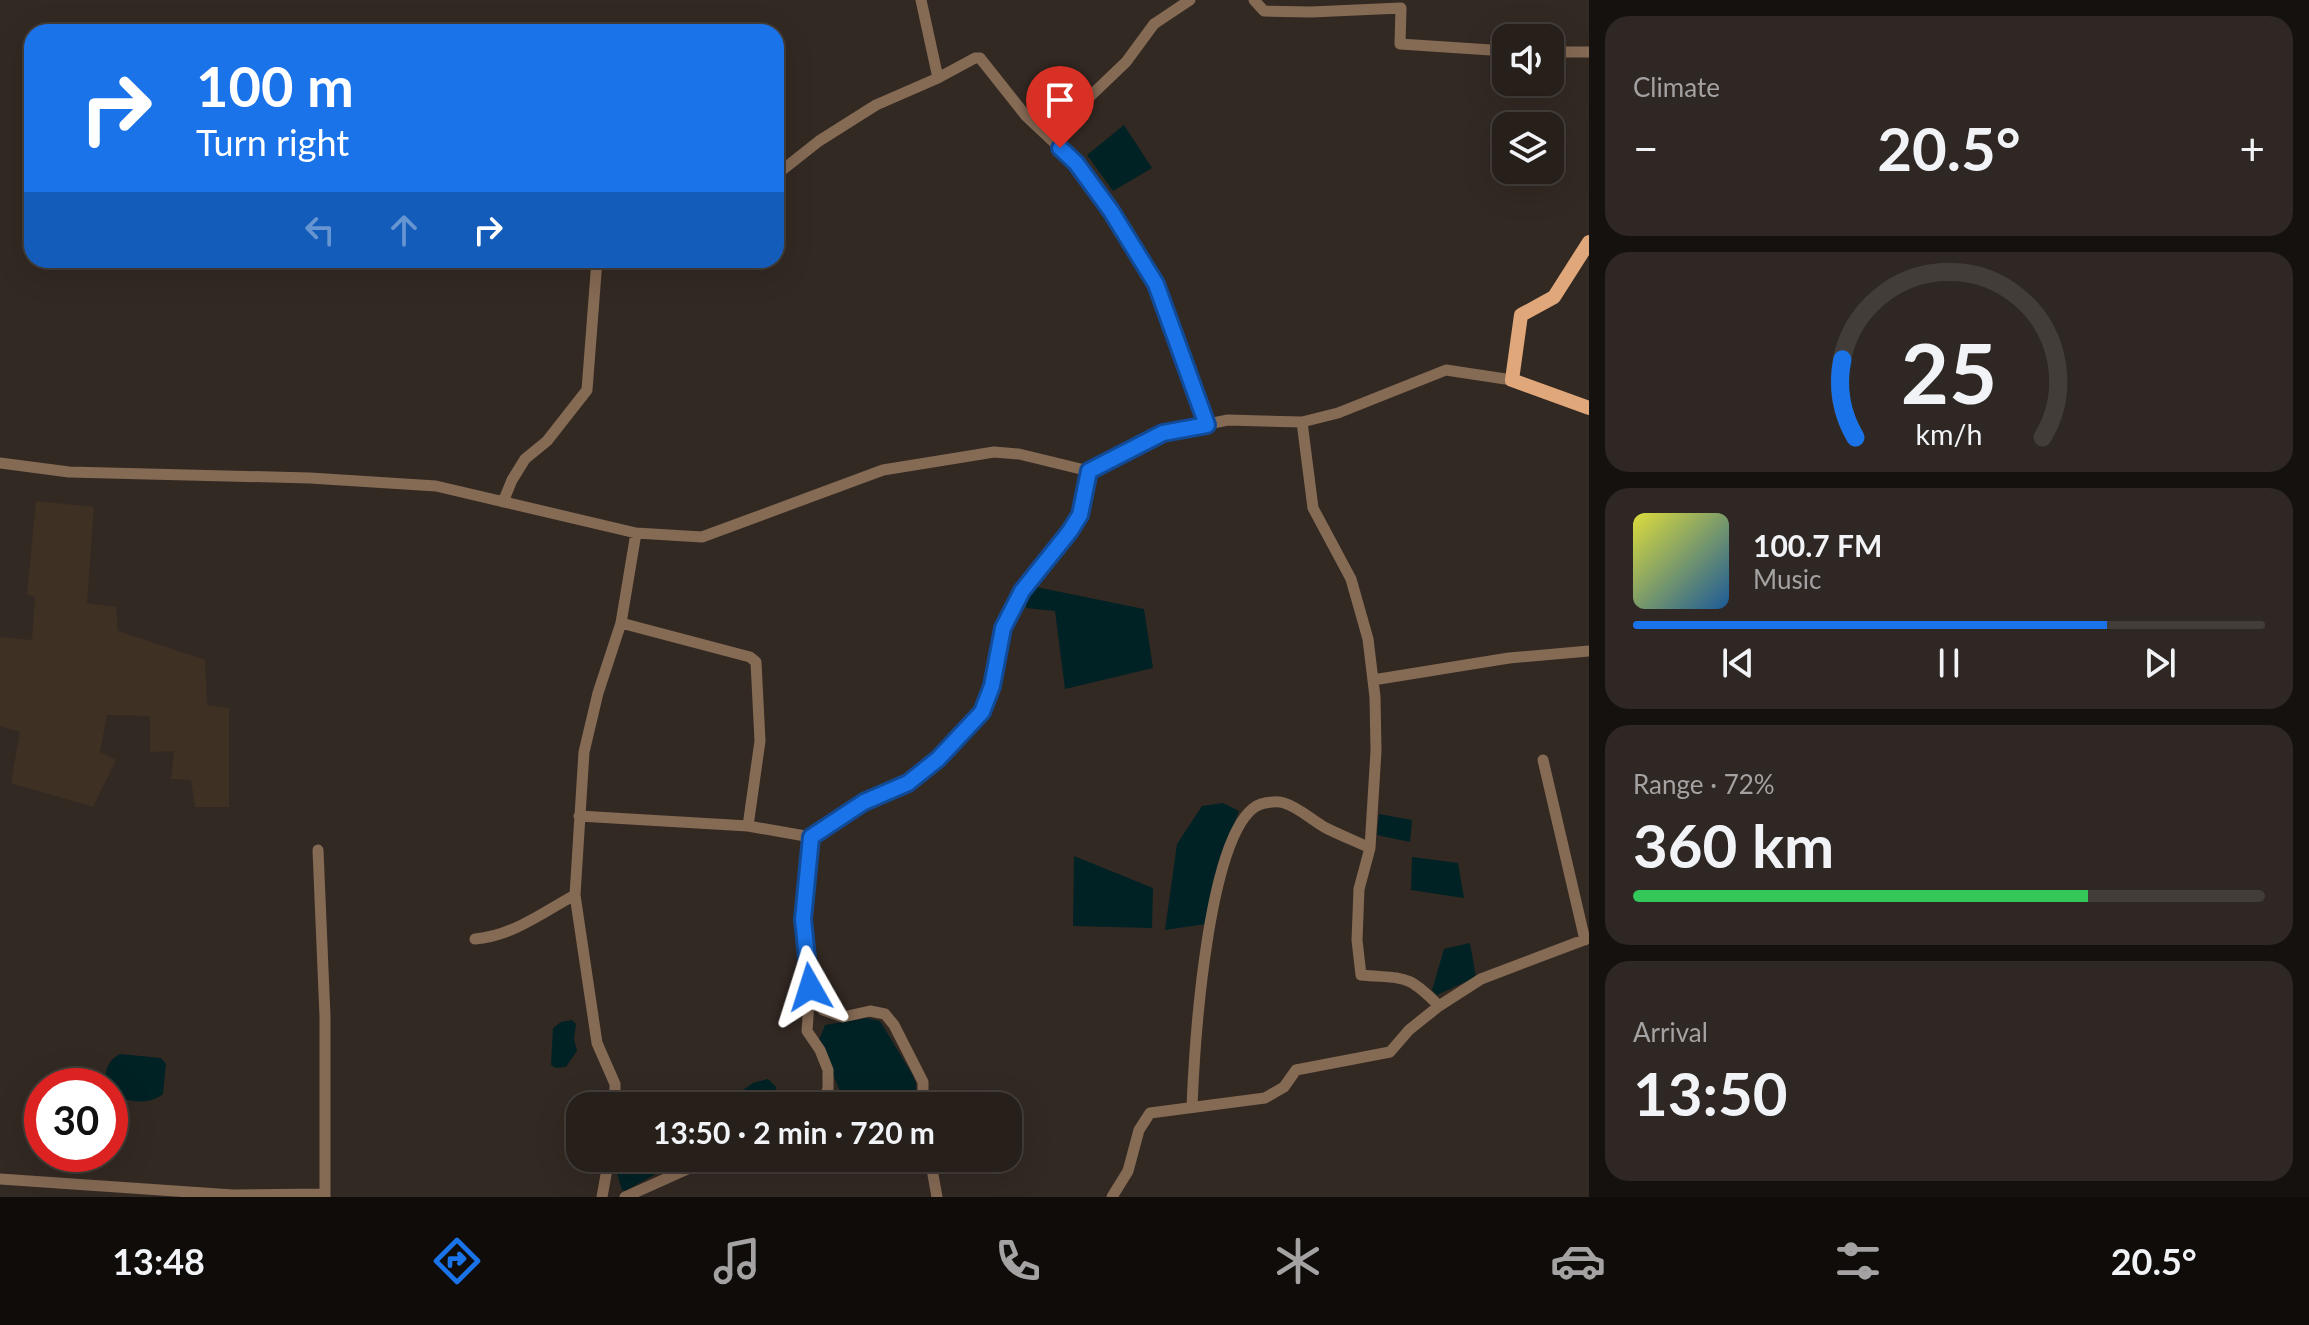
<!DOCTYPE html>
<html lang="en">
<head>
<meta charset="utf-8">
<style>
	body { margin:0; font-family:Lato,sans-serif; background:#2e2723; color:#f1f3f6; height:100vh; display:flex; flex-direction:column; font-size:30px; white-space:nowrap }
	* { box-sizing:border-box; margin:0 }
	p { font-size:26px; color:#a4a2a2 }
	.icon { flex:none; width:44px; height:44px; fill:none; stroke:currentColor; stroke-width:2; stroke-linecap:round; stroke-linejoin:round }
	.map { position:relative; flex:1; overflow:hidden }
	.drawer { display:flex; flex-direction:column; gap:16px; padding:16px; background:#15110e; width:720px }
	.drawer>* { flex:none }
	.top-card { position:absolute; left:24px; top:24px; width:760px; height:244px; border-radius:24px; box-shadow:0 8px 32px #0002,0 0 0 2px #423d39; background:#1a73e8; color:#fff; overflow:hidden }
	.buttons { position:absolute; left:1492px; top:24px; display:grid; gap:16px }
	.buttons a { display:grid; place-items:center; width:72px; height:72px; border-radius:16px; background:#261f1a; box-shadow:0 8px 32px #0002,0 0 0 2px #423d39; font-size:40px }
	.speed { position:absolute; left:24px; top:1068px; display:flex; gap:16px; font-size:40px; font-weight:700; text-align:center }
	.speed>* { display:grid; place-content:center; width:104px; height:104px; border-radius:50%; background:#261f1a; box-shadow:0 8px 32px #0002,0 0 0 2px #423d39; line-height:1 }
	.speed .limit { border:12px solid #d22; background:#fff; color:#111 }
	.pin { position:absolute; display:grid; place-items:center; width:68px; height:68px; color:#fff; margin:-82px -34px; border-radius:50% 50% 50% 0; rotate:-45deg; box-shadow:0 0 8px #0007 }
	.pin .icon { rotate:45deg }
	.me { position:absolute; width:88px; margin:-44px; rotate:354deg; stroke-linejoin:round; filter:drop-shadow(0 0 6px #0008) }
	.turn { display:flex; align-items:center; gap:28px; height:168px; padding:0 40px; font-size:36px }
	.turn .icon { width:104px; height:104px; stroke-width:2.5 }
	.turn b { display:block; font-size:56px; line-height:68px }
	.lanes { display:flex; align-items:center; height:76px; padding:0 40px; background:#0003; justify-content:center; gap:40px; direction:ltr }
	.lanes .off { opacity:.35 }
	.big { font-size:60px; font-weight:700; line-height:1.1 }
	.drawer .tile { flex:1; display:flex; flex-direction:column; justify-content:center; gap:12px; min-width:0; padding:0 28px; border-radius:24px; background:#2e2723 }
	.drawer .dial { align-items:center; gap:0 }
	.dial svg { height:208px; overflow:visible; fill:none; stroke:#423d39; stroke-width:7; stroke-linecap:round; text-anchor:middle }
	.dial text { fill:#f1f3f6; stroke:none }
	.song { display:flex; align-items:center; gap:24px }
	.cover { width:96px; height:96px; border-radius:12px; background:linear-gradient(135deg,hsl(60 70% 55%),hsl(210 70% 35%)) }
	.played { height:8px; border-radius:4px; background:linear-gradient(90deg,#1a73e8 75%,#423d39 75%) }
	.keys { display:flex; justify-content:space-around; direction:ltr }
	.heat { display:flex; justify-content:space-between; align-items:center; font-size:44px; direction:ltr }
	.charge { height:12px; border-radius:6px; background:linear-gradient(90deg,#34c759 72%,#423d39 0) }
	.trip { position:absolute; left:566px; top:1092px; width:456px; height:80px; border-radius:24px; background:#261f1a; box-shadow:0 8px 32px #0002,0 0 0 2px #423d39; font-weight:700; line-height:80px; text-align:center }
	.menu { display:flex; height:128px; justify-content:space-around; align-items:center; background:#0f0c0a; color:#a4a2a2 }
	.menu .icon { width:56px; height:56px }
	.menu .current { color:#1a73e8 }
	.menu b { font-size:36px; color:#f1f3f6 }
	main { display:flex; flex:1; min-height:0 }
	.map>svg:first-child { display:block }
</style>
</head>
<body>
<main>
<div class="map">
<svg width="1589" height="1197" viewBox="0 0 1589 1197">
	<rect width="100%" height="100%" fill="#332923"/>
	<path fill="#3e3023" d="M36,501L94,507L87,603L116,607L118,631L205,660L207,705L229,708V807H195L191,780L171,779L174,751L150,752V716L107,715L100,752L116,760L93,807L11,783L20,732L0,726V637L32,640L35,597L27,594Z"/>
	<path fill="#002225" d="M1124,125L1152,168L1113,191L1087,155Z
		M1036,587L1144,609L1153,668L1065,689L1055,611L1026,608L1027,592Z
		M1223,803L1239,811L1218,864L1206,924L1165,930L1177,844L1202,806Z
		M1379,814L1412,820L1410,842L1377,835Z
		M1074,856L1153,888L1152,928L1073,926Z
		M1412,857L1458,863L1464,898L1411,890Z
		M1470,943L1476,977L1437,995L1432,990L1444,949Z
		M866,1018L880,1021L912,1074L916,1083L915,1106H846L819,1040L825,1025Z
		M572,1020L576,1024L574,1039L577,1051L566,1067L556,1068L551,1065L553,1028L561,1022Z
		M120,1054L161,1058L166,1064L163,1094C147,1107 128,1100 110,1096V1086H105C105,1071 107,1061 120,1054Z
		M768,1079L776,1087L775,1100L770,1105L756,1106L743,1098V1090L753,1083Z
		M623,1158H661V1171L625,1191L622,1190L616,1170Z"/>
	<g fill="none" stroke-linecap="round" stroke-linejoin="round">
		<path stroke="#856a54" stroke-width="11" d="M1254,0L1264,11L1311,12L1401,8L1400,44L1506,51
			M1550,52H1589
			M938,78L975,58H980L1026,116L1076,163L1111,211L1156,284L1207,425
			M1043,132L1081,105L1126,62L1154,24L1190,0
			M776,175L819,141L876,105L938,78L921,0
			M1302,422L1313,508L1351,579L1368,639L1375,697L1376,751L1370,848L1359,889L1357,940L1361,975C1405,979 1407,973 1439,1006
			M0,463L69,472L310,478L436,486L636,533L702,537L883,470L994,452L1019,454L1089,471L1163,433L1228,420L1302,422L1338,413L1446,370L1512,380
			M503,502L512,480L525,459L547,441L587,390L597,260
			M621,623L750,657L756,662L760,741L748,826
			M1373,680L1509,658L1589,651
			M1543,760L1585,940
			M579,816L748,826L811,837
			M318,850L325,1017V1197
			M475,939C513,936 543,912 575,895
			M811,987L823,1010L843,1017L870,1011L885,1014L894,1025L923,1082V1106
			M615,1106V1084L597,1043L575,895L584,752L598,693L621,623L636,533
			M817,1106L821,1104L828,1089V1070L820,1050L807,1031L810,987L803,919L811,837L864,802L908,783L938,759L982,712L992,686L1003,628L1022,591L1070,531L1080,515L1089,471
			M1192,1107C1194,1056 1207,811 1265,803C1270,802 1279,801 1284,803C1298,807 1312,820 1326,828C1340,835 1355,841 1370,848
			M930,1158L937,1197
			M0,1179L233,1195L325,1194
			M602,1197L609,1158
			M625,1197L712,1158
			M1112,1197L1128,1171L1139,1130L1150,1113L1265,1098L1284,1087L1296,1070L1390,1052L1409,1030L1439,1006L1481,979L1589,938"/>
		<path stroke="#e0a77a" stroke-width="14" d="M1589,242L1554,297L1521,315L1512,380L1589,408"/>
	</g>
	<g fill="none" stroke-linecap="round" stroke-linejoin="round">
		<defs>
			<path id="route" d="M810,987L803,919L811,837L864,802L908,783L938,759L982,712L992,686L1003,628L1022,591L1070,531L1080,515L1089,471L1163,433L1207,425L1156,284L1111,211L1076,163L1060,148"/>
		</defs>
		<use href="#route" stroke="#114b97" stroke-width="20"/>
		<use href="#route" stroke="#1a73e8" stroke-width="14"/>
	</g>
</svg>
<div class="buttons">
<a><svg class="icon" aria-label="sound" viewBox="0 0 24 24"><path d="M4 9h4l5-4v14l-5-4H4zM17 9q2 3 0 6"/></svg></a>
<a><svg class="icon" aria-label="layers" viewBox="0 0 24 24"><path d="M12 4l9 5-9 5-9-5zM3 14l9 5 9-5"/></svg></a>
</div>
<div class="speed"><div class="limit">30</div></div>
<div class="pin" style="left:1060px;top:148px;background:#d93025"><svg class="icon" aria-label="arrive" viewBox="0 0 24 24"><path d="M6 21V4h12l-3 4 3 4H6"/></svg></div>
<svg class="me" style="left:810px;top:987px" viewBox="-20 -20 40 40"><path d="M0-17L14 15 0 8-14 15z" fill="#1a73e8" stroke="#fff" stroke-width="4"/></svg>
<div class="trip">13:50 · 2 min · 720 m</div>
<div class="top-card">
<div class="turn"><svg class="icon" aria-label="right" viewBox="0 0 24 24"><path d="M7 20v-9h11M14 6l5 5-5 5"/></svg><div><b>100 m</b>Turn right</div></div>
<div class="lanes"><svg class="icon off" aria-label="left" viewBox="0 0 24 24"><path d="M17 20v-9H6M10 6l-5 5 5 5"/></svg><svg class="icon off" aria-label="ahead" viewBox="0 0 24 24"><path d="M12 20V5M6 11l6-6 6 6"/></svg><svg class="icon" aria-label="right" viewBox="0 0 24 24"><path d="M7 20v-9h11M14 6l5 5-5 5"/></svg></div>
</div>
</div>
<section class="drawer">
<div class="tile"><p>Climate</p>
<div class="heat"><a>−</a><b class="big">20.5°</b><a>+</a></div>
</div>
<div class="tile dial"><svg viewBox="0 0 100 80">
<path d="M14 69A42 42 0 1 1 86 69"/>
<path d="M14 69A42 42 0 0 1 9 39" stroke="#1a73e8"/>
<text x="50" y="56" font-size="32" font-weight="700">25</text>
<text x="50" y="72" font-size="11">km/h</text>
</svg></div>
<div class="tile">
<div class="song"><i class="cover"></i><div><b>100.7 FM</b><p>Music</p></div></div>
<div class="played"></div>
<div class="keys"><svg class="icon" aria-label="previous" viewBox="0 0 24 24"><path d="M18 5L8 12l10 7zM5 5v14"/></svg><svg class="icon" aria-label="pause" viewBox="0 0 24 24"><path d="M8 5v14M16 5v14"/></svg><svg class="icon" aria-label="next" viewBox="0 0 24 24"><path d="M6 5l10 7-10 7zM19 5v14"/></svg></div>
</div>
<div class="tile"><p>Range · 72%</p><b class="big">360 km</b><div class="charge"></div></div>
<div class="tile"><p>Arrival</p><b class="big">13:50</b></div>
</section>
</main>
<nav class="menu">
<b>13:48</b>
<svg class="icon current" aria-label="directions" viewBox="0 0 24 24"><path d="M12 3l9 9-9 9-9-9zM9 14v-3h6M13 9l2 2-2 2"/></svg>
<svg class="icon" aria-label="music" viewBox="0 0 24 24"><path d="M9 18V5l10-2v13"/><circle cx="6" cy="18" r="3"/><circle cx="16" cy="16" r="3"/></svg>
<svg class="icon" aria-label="phone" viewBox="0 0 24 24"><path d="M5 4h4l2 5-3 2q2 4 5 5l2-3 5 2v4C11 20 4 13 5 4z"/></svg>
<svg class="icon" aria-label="climate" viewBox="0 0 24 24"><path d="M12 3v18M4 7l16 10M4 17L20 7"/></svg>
<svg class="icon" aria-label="car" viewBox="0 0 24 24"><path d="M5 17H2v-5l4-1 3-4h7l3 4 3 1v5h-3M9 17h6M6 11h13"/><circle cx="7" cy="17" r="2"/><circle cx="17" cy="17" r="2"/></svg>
<svg class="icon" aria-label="filters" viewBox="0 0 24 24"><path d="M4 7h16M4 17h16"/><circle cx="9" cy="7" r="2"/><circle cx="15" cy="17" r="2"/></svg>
<b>20.5°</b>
</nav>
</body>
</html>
